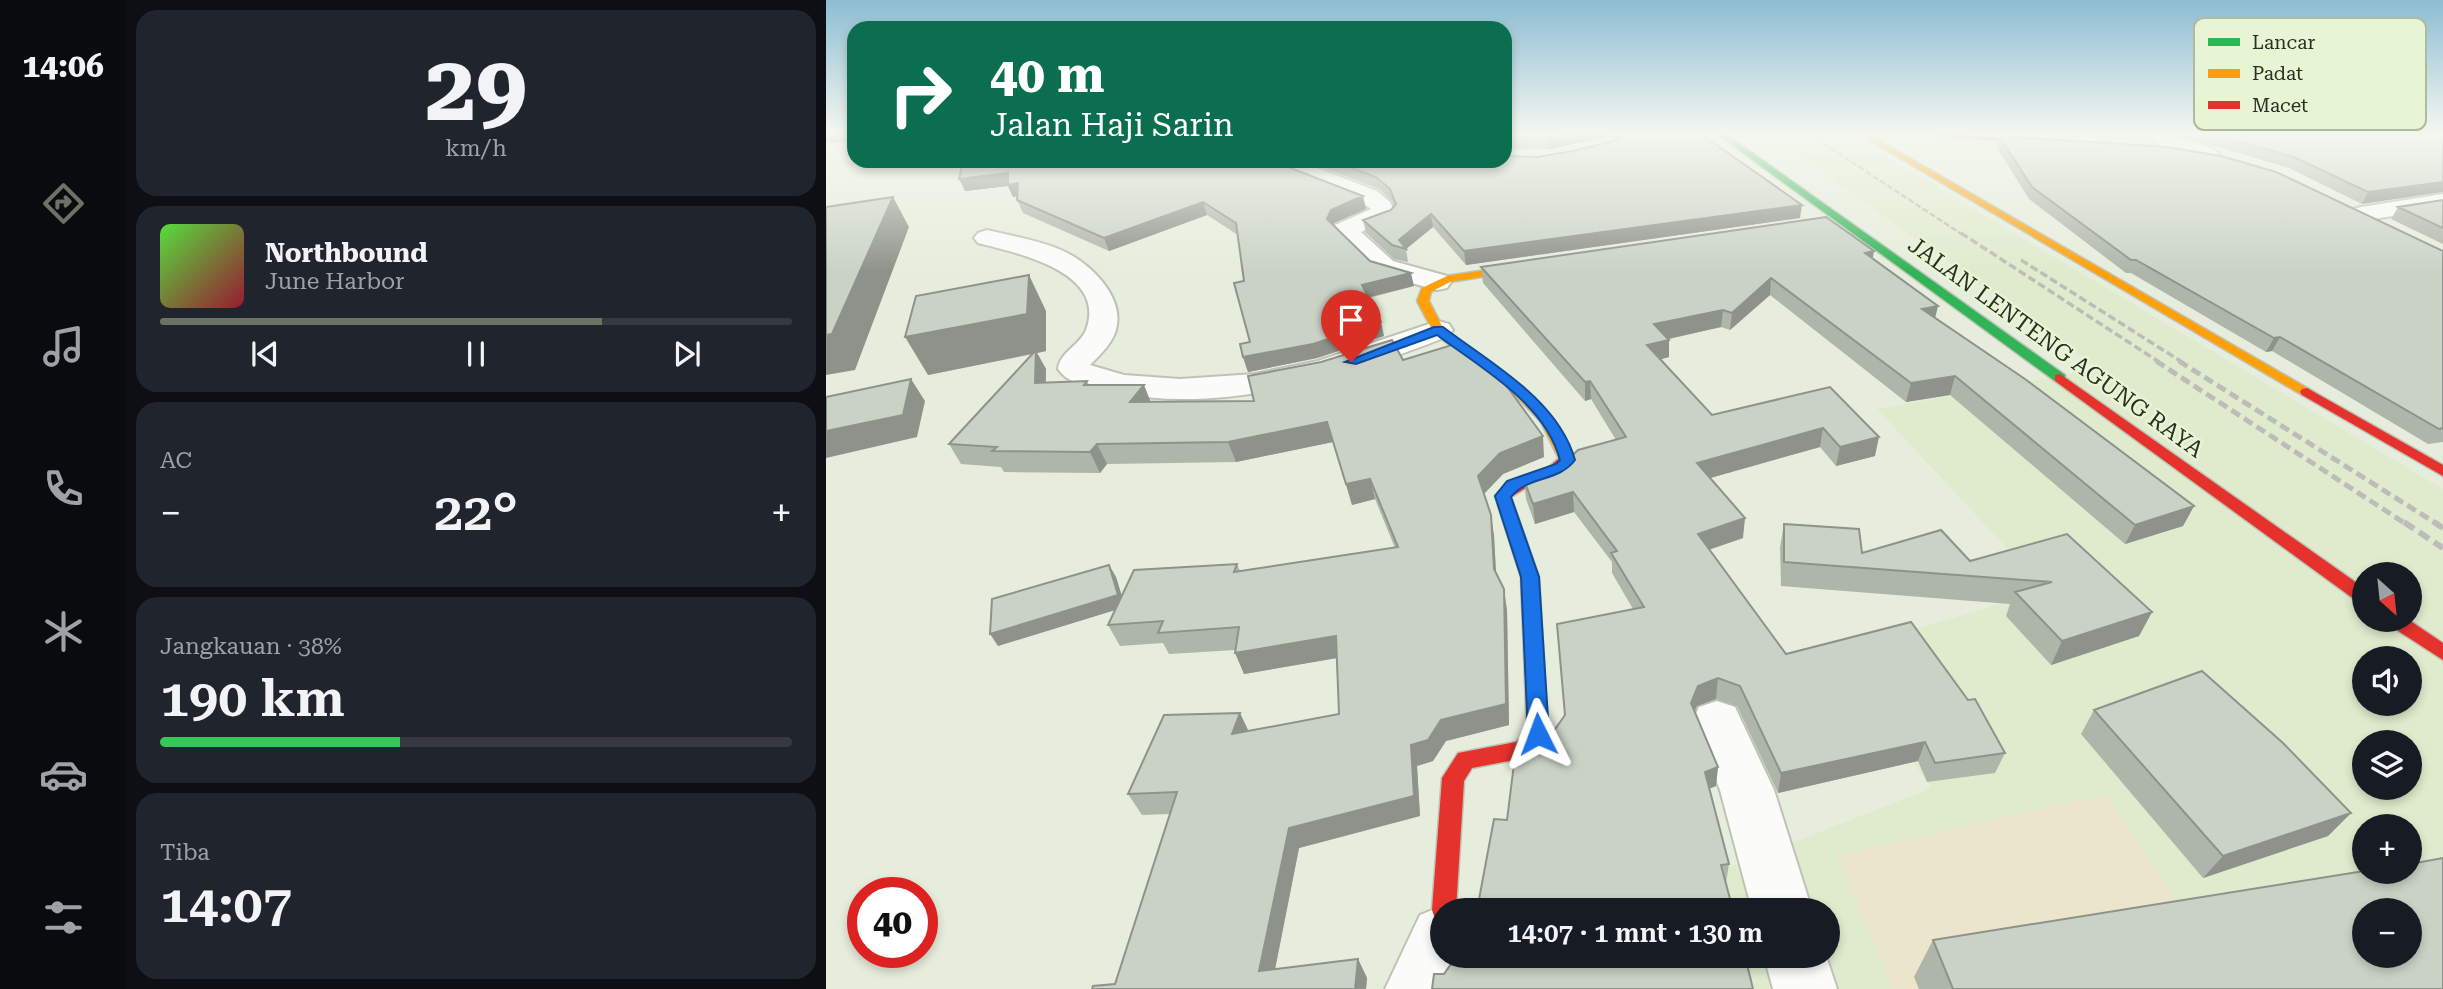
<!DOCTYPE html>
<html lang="id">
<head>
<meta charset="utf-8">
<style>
	body { margin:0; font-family:"Roboto Serif",serif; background:#20242c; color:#f1f3f6; height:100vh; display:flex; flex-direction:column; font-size:26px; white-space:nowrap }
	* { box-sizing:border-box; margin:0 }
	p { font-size:23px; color:#9ea1a6 }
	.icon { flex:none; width:38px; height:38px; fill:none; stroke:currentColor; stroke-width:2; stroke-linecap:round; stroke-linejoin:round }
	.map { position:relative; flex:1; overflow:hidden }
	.side { display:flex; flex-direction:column; gap:10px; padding:10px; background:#0d0f14; width:700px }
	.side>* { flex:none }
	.hud { position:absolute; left:21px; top:21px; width:665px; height:147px; border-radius:21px; box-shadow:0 4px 10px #0003; background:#0b6e4f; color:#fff; overflow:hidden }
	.needle { width:46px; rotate:153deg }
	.controls { position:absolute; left:1526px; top:562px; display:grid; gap:14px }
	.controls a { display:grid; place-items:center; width:70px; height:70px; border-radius:50%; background:#171b24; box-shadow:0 4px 10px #0003; font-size:35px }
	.speed { position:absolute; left:21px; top:877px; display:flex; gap:14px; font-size:35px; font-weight:700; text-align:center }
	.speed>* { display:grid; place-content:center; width:91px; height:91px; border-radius:50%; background:#171b24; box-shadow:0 4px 10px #0003; line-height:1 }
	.speed .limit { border:10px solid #d22; background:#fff; color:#111 }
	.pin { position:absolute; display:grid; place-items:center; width:60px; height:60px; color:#fff; margin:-72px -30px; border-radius:50% 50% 50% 0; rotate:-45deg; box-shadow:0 0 7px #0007 }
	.pin .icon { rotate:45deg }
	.me { position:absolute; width:77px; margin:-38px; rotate:357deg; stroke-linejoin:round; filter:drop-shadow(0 0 5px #0008) }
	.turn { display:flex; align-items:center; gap:24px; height:147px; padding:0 28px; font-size:32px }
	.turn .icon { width:91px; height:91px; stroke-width:2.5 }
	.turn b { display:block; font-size:49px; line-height:60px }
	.big { font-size:52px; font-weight:600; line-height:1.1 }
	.side .tile { flex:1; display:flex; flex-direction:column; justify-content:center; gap:10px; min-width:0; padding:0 24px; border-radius:21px; background:#20242c }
	.side .dial { align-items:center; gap:0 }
	.dial b { font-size:91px; line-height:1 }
	.song { display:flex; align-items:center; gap:21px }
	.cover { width:84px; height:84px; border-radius:10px; background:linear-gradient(135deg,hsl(110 70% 55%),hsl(350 70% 35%)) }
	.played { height:7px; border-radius:4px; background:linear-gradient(90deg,#6c7264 70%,#363941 70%) }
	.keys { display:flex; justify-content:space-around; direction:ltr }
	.heat { display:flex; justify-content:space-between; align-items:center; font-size:38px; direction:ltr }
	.charge { height:10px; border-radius:5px; background:linear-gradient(90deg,#34c759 38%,#363941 0) }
	.trip { position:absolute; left:604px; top:898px; width:410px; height:70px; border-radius:35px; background:#171b24; box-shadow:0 4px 10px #0003; font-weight:600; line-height:70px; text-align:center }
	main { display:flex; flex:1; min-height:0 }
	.tabs { display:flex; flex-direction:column; width:126px; justify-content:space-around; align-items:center; background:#090b0e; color:#9ea1a6 }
	.tabs .icon { width:49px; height:49px }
	.tabs .selected { color:#6c7264 }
	.tabs b { font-size:32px; color:#f1f3f6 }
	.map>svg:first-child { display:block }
</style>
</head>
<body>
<main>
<nav class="tabs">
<b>14:06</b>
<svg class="icon selected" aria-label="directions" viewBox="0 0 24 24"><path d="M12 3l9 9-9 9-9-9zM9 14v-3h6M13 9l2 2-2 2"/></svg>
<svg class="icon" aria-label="music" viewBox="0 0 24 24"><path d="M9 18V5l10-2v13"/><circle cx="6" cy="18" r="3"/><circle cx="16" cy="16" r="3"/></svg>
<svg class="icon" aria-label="phone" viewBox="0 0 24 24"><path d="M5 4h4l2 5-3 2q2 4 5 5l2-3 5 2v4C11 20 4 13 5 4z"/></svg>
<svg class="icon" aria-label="climate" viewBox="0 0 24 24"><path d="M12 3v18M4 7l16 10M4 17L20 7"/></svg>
<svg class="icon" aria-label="car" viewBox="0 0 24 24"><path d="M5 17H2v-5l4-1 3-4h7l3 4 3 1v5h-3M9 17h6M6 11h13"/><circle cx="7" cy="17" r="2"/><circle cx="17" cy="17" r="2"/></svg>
<svg class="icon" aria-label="filters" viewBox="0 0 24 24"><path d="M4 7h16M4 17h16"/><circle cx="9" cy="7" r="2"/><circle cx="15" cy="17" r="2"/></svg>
</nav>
<section class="side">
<div class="tile dial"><b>29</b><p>km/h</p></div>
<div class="tile">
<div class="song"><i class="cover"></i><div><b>Northbound</b><p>June Harbor</p></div></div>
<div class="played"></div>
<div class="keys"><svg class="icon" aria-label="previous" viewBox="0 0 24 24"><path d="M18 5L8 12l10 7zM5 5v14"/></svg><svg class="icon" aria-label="pause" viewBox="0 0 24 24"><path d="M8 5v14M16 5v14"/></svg><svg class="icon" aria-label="next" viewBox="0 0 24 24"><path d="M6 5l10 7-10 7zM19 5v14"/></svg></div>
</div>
<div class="tile"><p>AC</p>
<div class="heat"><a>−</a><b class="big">22°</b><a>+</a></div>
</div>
<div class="tile"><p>Jangkauan · 38%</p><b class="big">190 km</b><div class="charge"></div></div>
<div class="tile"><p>Tiba</p><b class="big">14:07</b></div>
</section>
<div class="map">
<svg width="1617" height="989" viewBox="0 0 1617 989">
	<rect width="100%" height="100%" fill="#e7eddc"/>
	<path fill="#e0ebcd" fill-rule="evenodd" d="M942,134H1022L1617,489V989H842L836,956H1001V910H827L825,898L1106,788L1007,654L1220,590L1051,409L1273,369ZM1538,574H1584V620H1538ZM1538,658H1584V704H1538ZM1538,742H1584V788H1538ZM1538,826H1584V872H1538ZM1538,910H1584V956H1538Z"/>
	<path fill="#eae5cb" d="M1280,794L1391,963L1584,956L1617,989H1066L1010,856Z"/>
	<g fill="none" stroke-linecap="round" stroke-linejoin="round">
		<defs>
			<path id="street" d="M1249,134H1269L1281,145L1278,149H1264Z
				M1321,134C1337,133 1385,142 1395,156L1385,162C1366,157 1333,150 1321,134Z
				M446,161H473L551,191L564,202L570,215L566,220L535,232L567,261L621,276L625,282L621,288L611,290L549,273L506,230L509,225L545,209C520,188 465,187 446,161Z
				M1617,194V208L1535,221L1527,219L1523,214L1527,209L1535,207Z
				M161,230C186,236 212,240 235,250C261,261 296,293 291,325C289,341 275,354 264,365L298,375L354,379L429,374L492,361L612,321L623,324L627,330L623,336C516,378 400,415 284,392C266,388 243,385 232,369C233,353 254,345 260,330C282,271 190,253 152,243L148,238L152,233Z
				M891,701L909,707L948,790L986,910H926L894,790L866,722L873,707Z
				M616,906L625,910H616V956H639L624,989H559L594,915Z
				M938,956H1000L1011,989H947Z"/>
			<path id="fast" d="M891,134H900L1239,375V381H1229Z"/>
			<path id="slow" d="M1033,134H1042L1488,392L1486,395H1476Z
				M706,263L710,264V268L624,282L605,292L603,301L617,328L698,388L726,417L747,459L740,464L733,459L715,422L688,394L608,333L591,301L596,288L621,276Z"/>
			<path id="jam" d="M1109,134L1226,140L1230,142L1226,144L1113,136Z
				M1234,374L1538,588V603L1532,602L1229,381V375Z
				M1481,388L1617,465V476L1476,395L1474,392L1476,389Z
				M740,454L747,459L733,474L698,489L685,497L713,577L722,734L704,757L646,768L638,781L630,910H616V921L609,919L606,910L616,778L632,753L690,742L701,731L695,577L669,496C682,479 704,478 721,468C728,464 732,457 740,454Z
				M1561,620H1583L1617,643V660L1563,625Z"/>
		</defs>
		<use href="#street" stroke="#bec3b6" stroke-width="4"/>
		<use href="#fast" stroke="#bec3b6" stroke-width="3"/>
		<use href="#slow" stroke="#bec3b6" stroke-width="3"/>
		<use href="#jam" stroke="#bec3b6" stroke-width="3"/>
		<use href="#street" fill="#fbfcfa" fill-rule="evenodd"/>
		<use href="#fast" fill="#30b455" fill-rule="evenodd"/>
		<use href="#slow" fill="#ff9f0a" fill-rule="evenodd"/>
		<use href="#jam" fill="#e5322d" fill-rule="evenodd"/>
		<path stroke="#bcbdb9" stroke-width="2.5" stroke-dasharray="6 2.5" stroke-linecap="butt" d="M983,134L1137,235"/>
		<path stroke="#bcbdb9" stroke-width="3.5" stroke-dasharray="8 3.5" stroke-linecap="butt" d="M1135,233L1333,362
			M1195,260L1356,362"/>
		<path stroke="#bcbdb9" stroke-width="5" stroke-dasharray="10 5" stroke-linecap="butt" d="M1330,361L1580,524
			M1353,361L1611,524"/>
		<path stroke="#bcbdb9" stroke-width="6" stroke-dasharray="12 6" stroke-linecap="butt" d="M1578,522L1617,548
			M1608,522L1617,528"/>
	</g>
	<path fill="#aeb5a9" d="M679,134H875L974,218L640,265L607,227L580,249L582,262L568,259L540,233L537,220L565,210L568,206L566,201L553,189L480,161H679L747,151L790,141L783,136L724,149L679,150Z
		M1217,134H1247V135Z
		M1272,134H1325L1323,139L1276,136Z
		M1342,134H1617L1536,204L1463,168L1349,134Z
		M1173,136L1617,251V442L1602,444L1446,351L1440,352L1305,273H1300L1203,199L1170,146Z
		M183,167H462L540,209L508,223L507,225L544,261L588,286L543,298L558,336L491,358L422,372L417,357L424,342L418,281L412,235L381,215L283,251L197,213L191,200V196L187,197L182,186L139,191Z
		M1617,200V244L1565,219L1572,207Z
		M1047,258L1109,317L1368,506L1357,526L1299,544L1124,395L1080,402L944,295L904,330L895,327L843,339V357L835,359L886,415L1004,387L1049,456L1010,466L994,447L884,478L917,538L883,549L960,654L1179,753L1169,773L1101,782L1092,761L952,793L911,706L890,699L871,706L868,711L892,767L890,786L883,789L903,864L900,883L681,820L703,752L722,739L739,715L807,609L786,573V562L748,512L709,524L700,499L698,480L790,440L765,399L759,401L657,283L655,267Z
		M220,311V351L211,353L220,369V382L261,381L263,385L325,402L428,401L577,360L718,457L677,474L658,494L665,515L668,536L670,573L681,610L683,725L620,741L607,761L591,766L594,816L473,848L449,970L532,959L541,978L540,989H266L289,984L344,814L316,815L302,794L422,731L513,714L510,658L418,674L409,650L343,654L337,643L294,646L282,625L289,610L172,646L283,565L290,577L296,596L411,564L414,571L569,548L549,499L526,505L507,442L410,462L281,464L274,473L178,472L175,467L135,464L123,444L207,354L102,375Z
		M958,524L1036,553L1144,561L1241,534L1326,612L1313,636L1225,665L1180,616L1184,604L955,586L954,547Z
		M1268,710L1525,813L1502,836L1377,878L1255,734Z
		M1107,940L1617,989H1093L1088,977Z"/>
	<path fill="#8d938a" d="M0,134H28V141L0,143Z
		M745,134H783V136L724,149L723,138Z
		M182,173L192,183L198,195L187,197L182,186L139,191L133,179Z
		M1617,182V192L1536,204L1542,192Z
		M537,196L540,209L508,223L504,232L501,219L505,210Z
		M67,197L83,227L29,370L0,375V335Z
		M377,202L381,215L283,251L278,238Z
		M976,205L974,218L640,265L638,251Z
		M605,214L607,227L580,249L573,240Z
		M1048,251L1045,267L1039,253Z
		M585,273L588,286L539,298L536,285Z
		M203,275L220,311V351L211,353L220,369L219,402L209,383L210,353L102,375L79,337Z
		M945,278L944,295L904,330L906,313Z
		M1112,306L1108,323L1096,309Z
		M897,310L895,327L828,342V324Z
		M555,322L558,336L491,358L422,372L417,357Z
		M1454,337L1446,351L1440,352L1448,338Z
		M843,340V357L821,363V345Z
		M1129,376L1124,395L1080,402L1085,383Z
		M85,379L99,401L91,437L0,458V431Z
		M764,381L765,399L759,401V382Z
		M318,385L326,405L304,402Z
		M501,422L507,442L410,462L402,442Z
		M997,428L994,447L870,482L871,463Z
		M717,436L718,457L677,474L655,497L652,476L674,453Z
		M1053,437L1049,456L1010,466L1014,447Z
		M271,444L281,464L274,473L264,452Z
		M544,479L549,499L526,505L520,484Z
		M747,492L748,512L709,524L707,504Z
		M1368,506L1357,526L1299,544L1309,525Z
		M665,515L668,536L671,590L668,569Z
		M919,518L917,538L871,554L872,534Z
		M283,565L290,577L299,607L172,646L164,634Z
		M678,589L681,610L683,725L620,741L607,761L591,766L594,816L473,848L445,989L433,971L463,828L585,745Z
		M1326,612L1313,636L1225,665L1236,641Z
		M510,636L517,657L418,674L409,653Z
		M892,678L890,699L871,706L864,723L865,703L872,686Z
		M414,713L424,734H406Z
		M1099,742L1092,761L952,793L955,773Z
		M892,767L890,786L877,791L879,772Z
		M1525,813L1502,836L1377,878L1397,856Z
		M532,959L541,978L540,989H529Z"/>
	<path fill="#cad2c5" stroke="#8d938a" stroke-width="2" fill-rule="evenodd" d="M679,134H745L723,138L679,139Z
		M796,134H875L976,205L638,251L605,214L573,240L580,249L566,245L537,220L565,210L570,204L564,189L550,177L508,161H679V156L711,157L747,151L792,140Z
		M1386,134H1617V182L1542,192L1468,157Z
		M1173,136L1341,147L1395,156L1450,172L1617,251V428L1613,429L1454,337L1448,338L1310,260H1305L1206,187Z
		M137,161H178L182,167H192L202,161H454L462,167L537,196L505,210L501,219L544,261L585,273L536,285L555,322L487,344L417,357L414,344L424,342L408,283L418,281L410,223L377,202L278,238L191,200L192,183L182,185V173L133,179Z
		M67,197L6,334L0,335V207Z
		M1617,200V228L1572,207Z
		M1000,217L1048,251L1039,253L1112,306L1096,309L1199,379L1368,506L1309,525L1129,376L1085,383L945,278L906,313L897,310L828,324L843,340L821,345L886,415L1004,387L1053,437L1014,447L997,428L871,463L919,518L872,534L960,654L1085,622L1142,700L1149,699L1179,753L1109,763L1099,742L955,773L914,686L892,678L872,686L865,703L892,767L879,772L903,864L895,865L907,910H651L668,819L681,820L689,756L703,752L722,739L739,715L731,624L818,607L785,553L791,551L747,492L707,504L698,480L740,462L752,450L800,437L764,381L759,382L655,267Z
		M203,275L201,314L79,337L90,296Z
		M566,340L577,360L629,344L677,381L717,436L674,453L652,476L665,515L668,569L678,589L680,704L615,720L602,740L585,745L588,796L463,828L433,971L532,959L529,989H266L267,986L289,984L351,792L302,794L338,715L414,713L406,734L513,714L510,636L409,653L413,627L332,633L337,621L282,625L308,570L411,564L408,572L572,547L544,479L520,484L501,422L402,442L271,444L264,452L166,451L171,447L123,444L210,350L209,383L261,381L258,385H318L304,402L428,401L422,376L495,362Z
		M85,379L77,415L0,431V397Z
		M958,524L1033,529L1036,553L1115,530L1144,561L1241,534L1326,612L1236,641L1189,592L1226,582L958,562Z
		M283,565L292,595L164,634L166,599Z
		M1376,671L1457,743L1525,813L1397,856L1268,710Z
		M1617,858V989H1127L1107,940L1538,871L1584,872V864ZM1538,910H1584V956H1538Z
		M643,956H919L927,989H606L608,974H618L625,964H641Z"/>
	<linearGradient id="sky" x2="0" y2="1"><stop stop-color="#8cbdd3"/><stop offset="0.49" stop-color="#f4f7ef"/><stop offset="1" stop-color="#f4f7ef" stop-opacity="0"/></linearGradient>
	<rect width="1617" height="272" fill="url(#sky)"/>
	<path fill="#1a73e8" stroke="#114b97" stroke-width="2" d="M608,327H617C664,363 732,399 749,460C733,482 701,476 685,497L713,577L723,734L720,740L712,743L705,740L702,734L695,577L669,496L681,481L730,464L734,460C719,403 655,368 611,335L530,364L519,362Z"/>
	<g text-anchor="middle" stroke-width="5" stroke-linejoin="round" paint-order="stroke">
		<g font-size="23" fill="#2a2f23" stroke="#e8f5d4">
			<text transform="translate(1230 347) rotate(36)" y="8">JALAN LENTENG AGUNG RAYA</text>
		</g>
	</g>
	<rect x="1368" y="18" width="232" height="112" rx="10" fill="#e8f5d4" stroke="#afba9f" stroke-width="2"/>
	<rect x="1382" y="38" width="32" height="8" fill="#30b455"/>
	<rect x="1382" y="69" width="32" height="9" fill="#ff9f0a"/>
	<rect x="1382" y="101" width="32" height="8" fill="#e5322d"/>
	<g font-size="19" fill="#2a2f23">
		<text x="1426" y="49">Lancar</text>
		<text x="1426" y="80">Padat</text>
		<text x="1426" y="112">Macet</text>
	</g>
</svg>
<div class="controls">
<a><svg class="needle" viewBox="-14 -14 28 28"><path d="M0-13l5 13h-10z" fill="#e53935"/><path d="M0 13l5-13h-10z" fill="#9ea1a6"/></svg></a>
<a><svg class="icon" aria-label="sound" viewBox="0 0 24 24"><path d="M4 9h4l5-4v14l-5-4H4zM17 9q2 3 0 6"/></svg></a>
<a><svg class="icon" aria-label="layers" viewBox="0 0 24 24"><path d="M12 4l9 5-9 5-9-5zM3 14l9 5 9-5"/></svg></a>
<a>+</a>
<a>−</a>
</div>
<div class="speed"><div class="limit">40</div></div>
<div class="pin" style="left:525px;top:362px;background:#d93025"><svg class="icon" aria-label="arrive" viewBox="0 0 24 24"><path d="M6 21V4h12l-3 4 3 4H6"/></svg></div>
<svg class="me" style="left:712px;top:734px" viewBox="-20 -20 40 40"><path d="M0-17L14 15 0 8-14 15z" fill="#1a73e8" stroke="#fff" stroke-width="4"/></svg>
<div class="trip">14:07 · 1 mnt · 130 m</div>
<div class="hud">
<div class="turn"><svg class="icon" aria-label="right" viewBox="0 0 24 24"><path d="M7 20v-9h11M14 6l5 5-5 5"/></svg><div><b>40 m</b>Jalan Haji Sarin</div></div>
</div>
</div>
</main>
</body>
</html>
